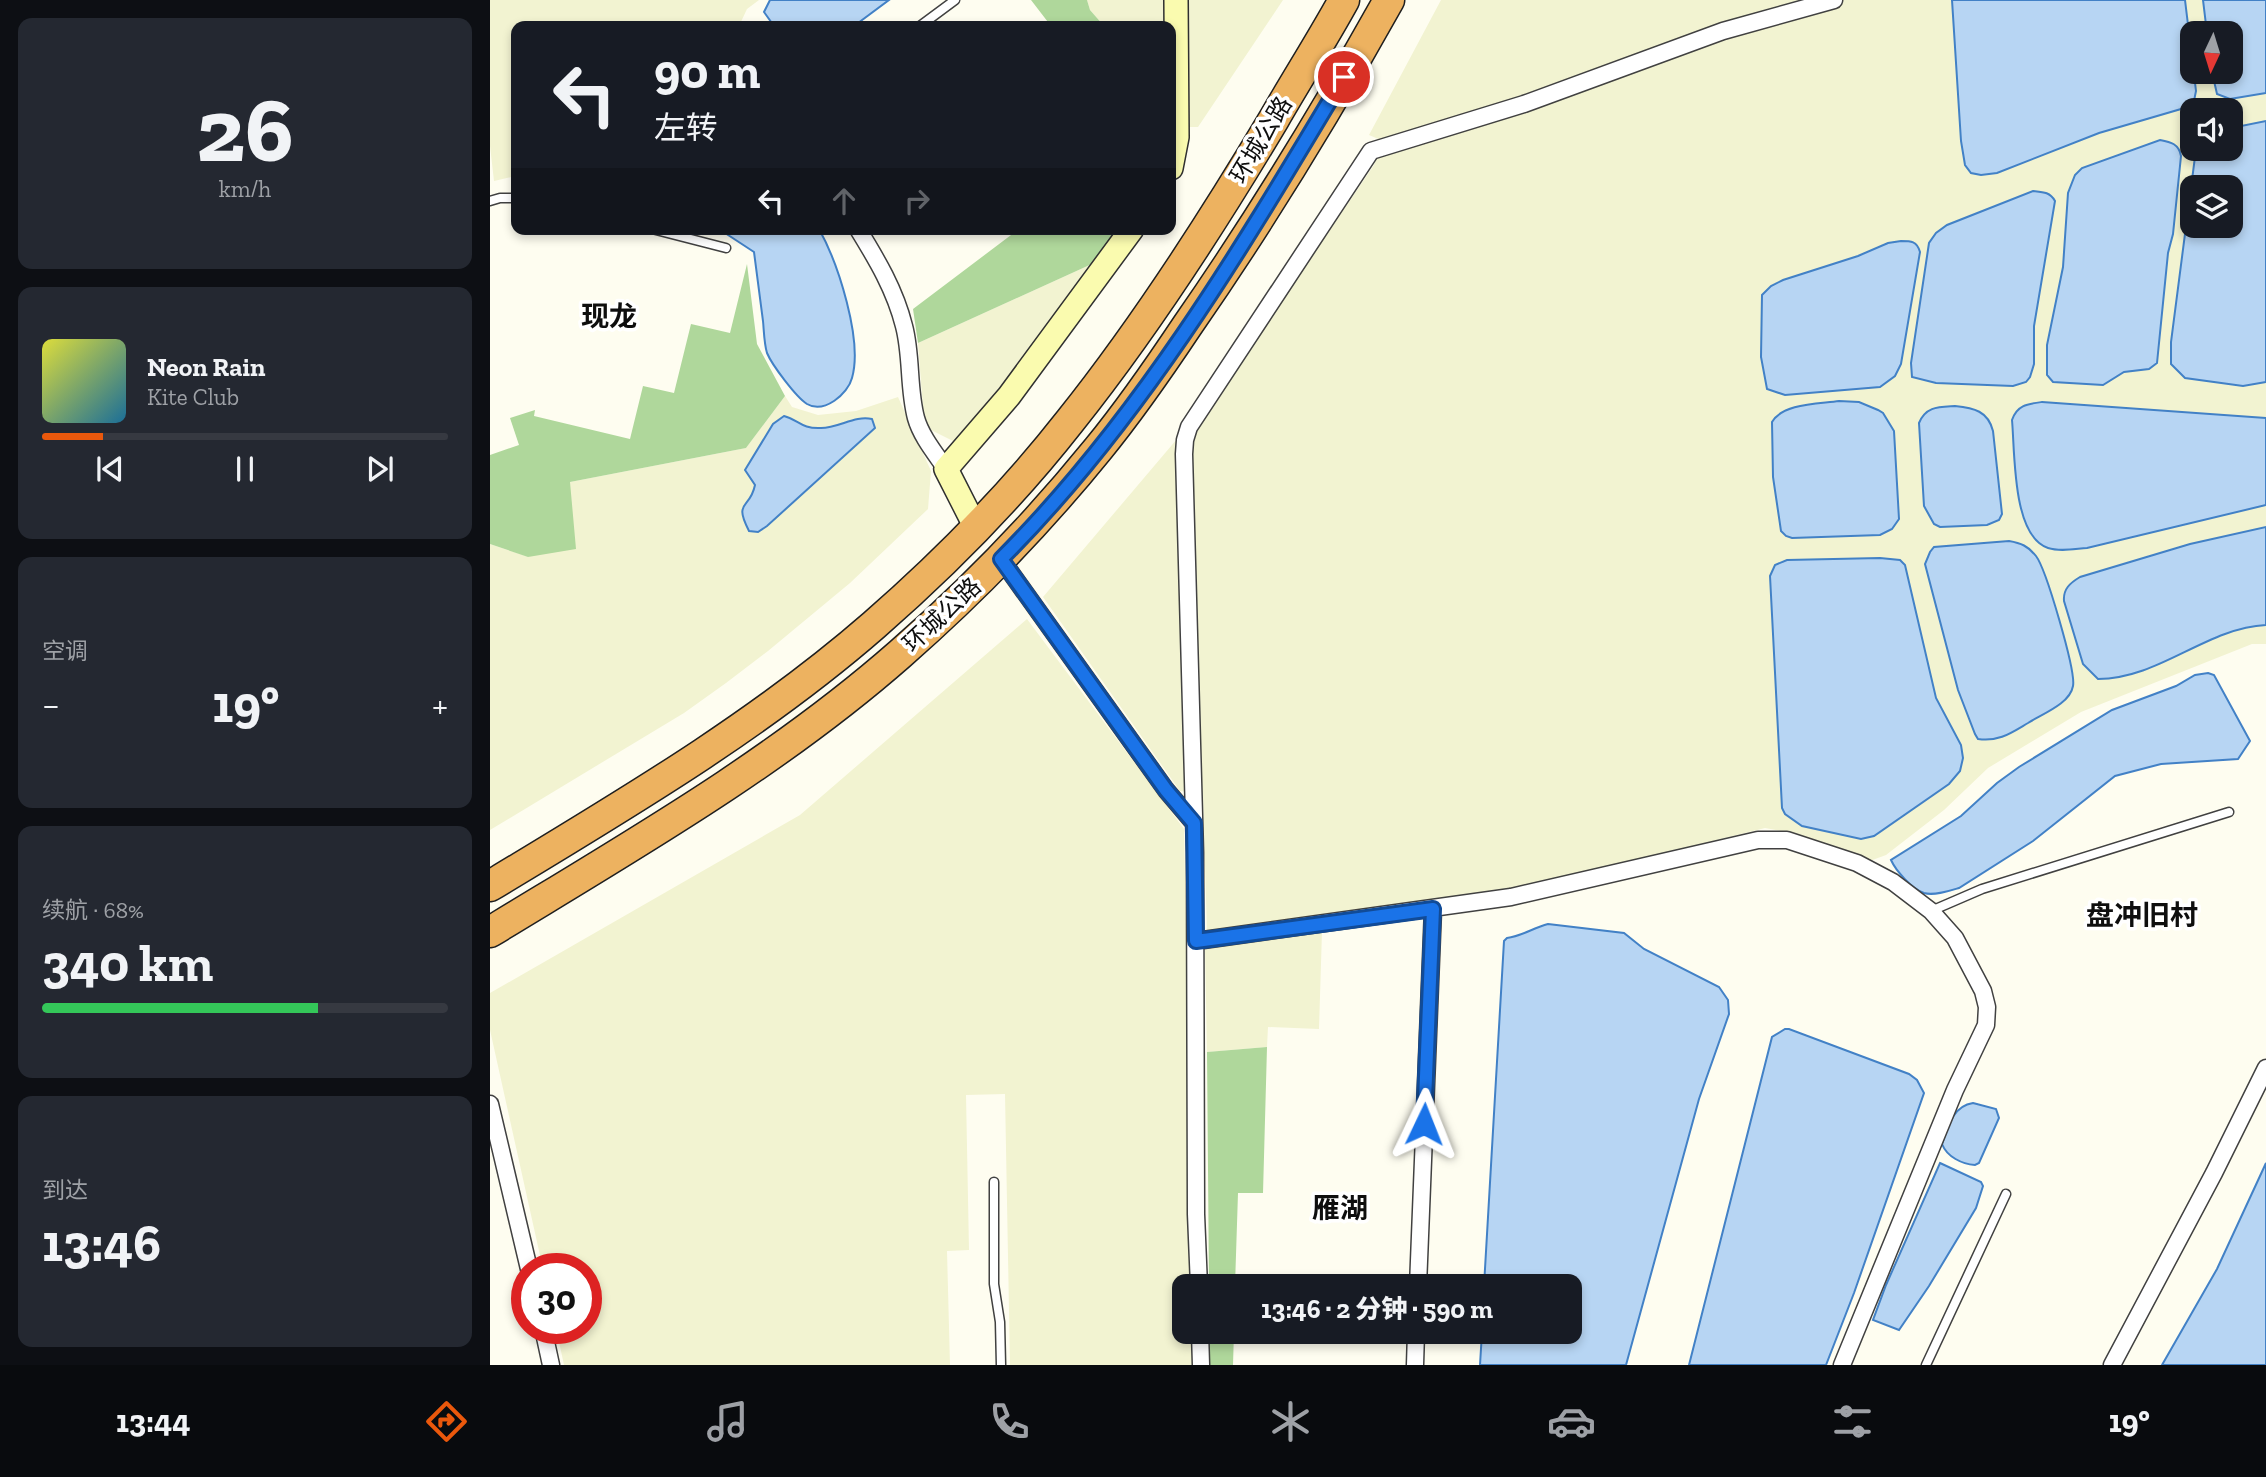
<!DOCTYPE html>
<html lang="zh">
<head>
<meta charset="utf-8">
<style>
	body { margin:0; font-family:"Zilla Slab","Noto Sans SC",serif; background:#242831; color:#f1f3f6; height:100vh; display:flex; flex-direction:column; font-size:26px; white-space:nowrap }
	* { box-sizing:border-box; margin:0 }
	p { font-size:23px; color:#9ea1a6 }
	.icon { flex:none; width:38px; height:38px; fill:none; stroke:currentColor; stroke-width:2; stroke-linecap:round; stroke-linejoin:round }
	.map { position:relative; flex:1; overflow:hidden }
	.sheet { display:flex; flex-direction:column; gap:18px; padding:18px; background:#0d0f14; width:490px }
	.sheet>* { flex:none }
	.banner { position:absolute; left:21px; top:21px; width:665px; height:214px; border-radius:14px; box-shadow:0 4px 10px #0003; background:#171b24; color:#f1f3f6; overflow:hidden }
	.needle { width:46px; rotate:184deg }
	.buttons { position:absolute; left:1690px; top:21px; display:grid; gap:14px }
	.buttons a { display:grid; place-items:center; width:63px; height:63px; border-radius:14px; background:#171b24; box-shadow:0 4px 10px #0003; font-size:35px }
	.speed { position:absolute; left:21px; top:1253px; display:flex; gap:14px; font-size:35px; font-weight:700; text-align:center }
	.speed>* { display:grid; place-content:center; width:91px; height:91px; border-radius:50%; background:#171b24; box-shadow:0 4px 10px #0003; line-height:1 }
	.speed .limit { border:10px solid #d22; background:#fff; color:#111 }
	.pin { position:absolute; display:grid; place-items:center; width:60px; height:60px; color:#fff; margin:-30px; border:4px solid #fff; border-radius:50%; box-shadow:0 2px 7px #0007 }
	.me { position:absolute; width:77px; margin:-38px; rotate:2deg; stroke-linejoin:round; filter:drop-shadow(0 0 5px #0008) }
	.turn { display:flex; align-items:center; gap:24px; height:147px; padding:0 28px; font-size:32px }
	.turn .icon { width:91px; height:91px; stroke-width:2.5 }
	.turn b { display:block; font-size:49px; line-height:60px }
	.lanes { display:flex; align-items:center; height:66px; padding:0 28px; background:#0003; justify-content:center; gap:35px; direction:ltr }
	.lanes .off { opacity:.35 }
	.big { font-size:52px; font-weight:800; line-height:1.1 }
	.sheet .card { flex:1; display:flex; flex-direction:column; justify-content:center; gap:10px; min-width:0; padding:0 24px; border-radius:14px; background:#242831 }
	.sheet .dial { align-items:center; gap:0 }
	.dial b { font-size:91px; line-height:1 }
	.song { display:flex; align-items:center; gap:21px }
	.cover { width:84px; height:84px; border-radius:10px; background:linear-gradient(135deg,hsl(60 70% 55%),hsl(200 70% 35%)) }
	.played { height:7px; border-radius:4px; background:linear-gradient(90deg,#ea580c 15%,#363941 15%) }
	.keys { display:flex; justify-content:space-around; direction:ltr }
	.heat { display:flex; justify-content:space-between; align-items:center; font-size:38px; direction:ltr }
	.charge { height:10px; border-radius:5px; background:linear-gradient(90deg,#34c759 68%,#363941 0) }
	.trip { position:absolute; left:682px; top:1274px; width:410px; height:70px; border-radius:14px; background:#171b24; box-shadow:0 4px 10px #0003; font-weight:800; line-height:70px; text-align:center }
	.tab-bar { display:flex; height:112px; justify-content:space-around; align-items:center; background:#090b0e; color:#9ea1a6 }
	.tab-bar .icon { width:49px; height:49px }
	.tab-bar .current { color:#ea580c }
	.tab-bar b { font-size:32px; color:#f1f3f6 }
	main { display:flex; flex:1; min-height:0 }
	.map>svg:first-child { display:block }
</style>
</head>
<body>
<main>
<section class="sheet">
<div class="card dial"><b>26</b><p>km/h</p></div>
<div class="card">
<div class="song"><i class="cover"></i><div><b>Neon Rain</b><p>Kite Club</p></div></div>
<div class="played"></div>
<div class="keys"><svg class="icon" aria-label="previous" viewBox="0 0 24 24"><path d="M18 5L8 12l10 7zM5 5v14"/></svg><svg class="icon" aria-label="pause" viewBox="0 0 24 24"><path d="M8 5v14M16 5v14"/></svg><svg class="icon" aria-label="next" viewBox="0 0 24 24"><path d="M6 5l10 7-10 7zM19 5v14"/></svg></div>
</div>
<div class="card"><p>空调</p>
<div class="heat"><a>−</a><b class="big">19°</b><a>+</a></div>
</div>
<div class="card"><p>续航 · 68%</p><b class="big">340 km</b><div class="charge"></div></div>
<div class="card"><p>到达</p><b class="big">13:46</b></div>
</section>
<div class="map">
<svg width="1776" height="1365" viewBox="0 0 1776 1365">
	<rect width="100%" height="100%" fill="#fefdf0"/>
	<path fill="#f2f3d1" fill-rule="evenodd" d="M0,0H269L257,9L249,26H26V176L4,181L0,146Z
		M597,0H678V26H614L600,10Z
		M692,0H793L708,127H695Z
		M951,0H1776V644H1762L1591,712L1498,768L1454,810L1396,855L1377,862L1302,833L1275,828L1022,891L717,934L713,794L690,791L553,597L687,439L696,442L884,165L893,141L879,135ZM1703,33H1741V72H1703ZM1703,110H1741V149H1703ZM1703,187H1741V226H1703Z
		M604,263L496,409L465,442L441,430L434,421L428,343Z
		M295,396L302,407L328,415L366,411L408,397L441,471L438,509L360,583L278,651L236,683L194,713L0,830V544L39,557L80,482L256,448Z
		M537,619L694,829L703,1286H695V1332H704V1365H520L515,1094L476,1095L479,1250L457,1251L460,1365H74L66,1328H96V1269H53L0,1030V993L310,815Z
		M832,931L829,1029L778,1027L777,1047L717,1052L715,946Z"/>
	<path fill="#afd79b" d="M541,0H597L600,10L614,26H561Z
		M529,229H630L604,263L428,343L423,309Z
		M257,264L267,344L295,396L256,448L80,482L86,549L38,557L0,544V455L29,445L20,418L45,410L44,416L140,439L153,386L184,393L201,324L240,333Z
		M777,1047L773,1193H748L745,1286H719L717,1052Z
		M719,1332H744L743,1365H719Z"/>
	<path fill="#b7d5f3" stroke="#4281c6" stroke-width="2" fill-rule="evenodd" d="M280,0H399L364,26H284L274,12Z
		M1462,0H1695L1706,91L1704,101L1691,109L1609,133L1507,173L1491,175L1481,173L1475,165L1471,141Z
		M1713,0H1776V93L1740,99L1727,94L1722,72H1741V33H1717Z
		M1776,121V382L1753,386L1695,378L1681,364V342L1706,149H1741V128ZM1703,187H1741V226H1703Z
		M1670,140C1681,142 1689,144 1691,156L1683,234L1678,253L1667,363L1659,369L1634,372L1613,385L1563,382L1557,375V345L1573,267L1578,193L1585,175L1592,168Z
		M1543,191C1553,192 1560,192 1565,201L1544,326V364L1540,377L1536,382L1523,386L1446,383L1422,377L1421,363L1439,243L1446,233L1457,225Z
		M229,229H329C348,263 373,340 362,378C358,394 334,414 317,404C306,397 282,365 277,353C274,343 274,331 273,321C270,298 267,275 264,252Z
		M1411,241C1421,241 1427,241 1430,252L1411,364L1405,376L1390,387L1295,395L1277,389L1271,357L1272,295L1281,286L1293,280L1368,256L1398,243Z
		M1349,401L1369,402L1388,410L1393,413L1404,431L1409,519L1402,529L1390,535L1302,538L1296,536L1291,531L1283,477L1282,422C1293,403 1329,404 1349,401Z
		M1552,402L1776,418V505L1597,548C1584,549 1570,552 1558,548C1522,536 1525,452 1522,420C1527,405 1537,404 1552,402Z
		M1465,406C1484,408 1498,411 1503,431L1512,514L1509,520L1497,525L1450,527L1444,524L1434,506L1429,423C1436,406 1449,407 1465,406Z
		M294,416C309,420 311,429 331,428C349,428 365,415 382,419L385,428L277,526L268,532L259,531C243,500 260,510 265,485L255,470L283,424Z
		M1776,527V625C1716,628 1669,679 1608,679L1593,664L1574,601C1573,589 1580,583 1590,577L1700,544Z
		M1519,541C1531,543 1538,546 1546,556C1556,569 1586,671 1583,686C1580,704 1552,714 1538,723C1521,733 1509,742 1488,739L1485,734L1468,690L1435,564L1440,552L1444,547Z
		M1390,558L1410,560L1415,565L1446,698L1471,745L1473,758L1470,771L1459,784L1384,836L1371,839L1312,826L1295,814L1292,808L1280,576L1285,565L1297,560Z
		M1718,673L1724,675L1760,741L1748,759L1671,764L1625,776L1543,841L1469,888C1459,891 1444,896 1434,893C1422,889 1406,871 1401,860L1471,816L1507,783L1529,767L1622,710L1686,686L1705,675Z
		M1058,924L1134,933L1154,949L1229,987L1238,1000L1239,1014L1209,1099L1136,1365H990L992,1332H1080V1286H994L1014,941L1017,938C1032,936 1043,928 1058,924Z
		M1295,1029H1299L1419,1074L1427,1080L1434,1093L1364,1293L1336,1365H1199L1282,1037Z
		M1483,1103L1506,1109L1509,1118L1489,1163L1485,1165C1472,1164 1457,1157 1452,1144C1458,1126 1463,1106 1483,1103Z
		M1450,1163L1491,1182L1493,1186L1486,1208L1439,1286L1409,1330L1383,1320L1396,1285Z
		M1776,1163V1365H1672L1727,1269Z"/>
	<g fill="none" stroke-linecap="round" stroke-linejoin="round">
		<defs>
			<path id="lane" d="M430,26L465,0
				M0,201L10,198H26
				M162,229L236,248
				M1441,911L1492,889L1739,812
				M504,1182V1284L510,1322L511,1365
				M1436,1365L1516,1194"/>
			<path id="street" d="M368,229C387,260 405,290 414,326C422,356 418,388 426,418C431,436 445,453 456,469
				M511,559L676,790L704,823
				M706,941L1021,897L1268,840H1297L1367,863L1403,882L1441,911L1465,938L1493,991L1497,1007L1496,1025L1465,1090L1352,1365
				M0,1104L39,1269
				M709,1286L706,1214L705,852L694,454L695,440L699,427L881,151L1034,104L1233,31L1344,0
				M928,1286L943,909
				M53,1328L61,1365
				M710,1332L711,1365
				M925,1365L926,1332
				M1622,1365L1724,1173L1776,1068"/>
			<path id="secondary" d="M681,168L687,137L686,0
				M486,528L456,469L519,396L642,229"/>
			<path id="highway" d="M0,886C132,806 267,727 384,625C455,563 522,495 580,421C656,326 722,223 784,119C807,79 832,40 854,0
				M0,932C141,846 286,763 410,654C482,591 548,523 608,449C640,410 669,368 697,326C770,221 837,111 899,0"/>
		</defs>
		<use href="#lane" stroke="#414141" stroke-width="11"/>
		<use href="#street" stroke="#414141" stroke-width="19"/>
		<use href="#secondary" stroke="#303030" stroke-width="26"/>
		<use href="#highway" stroke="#1f1f1f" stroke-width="33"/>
		<use href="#lane" stroke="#fff" stroke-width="8"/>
		<use href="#street" stroke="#fff" stroke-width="16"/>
		<use href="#secondary" stroke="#fafbaf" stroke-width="23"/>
		<use href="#highway" stroke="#edb260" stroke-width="30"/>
	</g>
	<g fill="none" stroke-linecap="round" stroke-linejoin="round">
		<defs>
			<path id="route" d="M854,77C753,246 651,419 511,559L676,790L704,823L706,941L943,909L934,1124"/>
		</defs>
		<use href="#route" stroke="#114b97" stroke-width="18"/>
		<use href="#route" stroke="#1a73e8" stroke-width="12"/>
	</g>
	<g text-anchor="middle" stroke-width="7" stroke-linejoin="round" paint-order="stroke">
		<g font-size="24" fill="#0e0e0e" stroke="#fff">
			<text transform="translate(771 140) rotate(-59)" y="8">环城公路</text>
			<text transform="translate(452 615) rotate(-43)" y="8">环城公路</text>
		</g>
		<g font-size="28" font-weight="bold" fill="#0e0e0e" stroke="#fff">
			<text x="119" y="326">现龙</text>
			<text x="1652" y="925">盘冲旧村</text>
			<text x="850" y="1218">雁湖</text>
		</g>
	</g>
</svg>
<div class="buttons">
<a><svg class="needle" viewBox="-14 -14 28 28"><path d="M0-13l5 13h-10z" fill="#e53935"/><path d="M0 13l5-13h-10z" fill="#9ea1a6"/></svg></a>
<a><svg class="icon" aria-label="sound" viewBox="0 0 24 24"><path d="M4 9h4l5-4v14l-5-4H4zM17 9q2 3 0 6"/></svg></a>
<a><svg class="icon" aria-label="layers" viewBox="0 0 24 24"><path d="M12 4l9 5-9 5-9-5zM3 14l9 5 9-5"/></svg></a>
</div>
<div class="speed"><div class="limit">30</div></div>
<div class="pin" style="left:854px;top:77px;background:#d93025"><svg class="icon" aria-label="arrive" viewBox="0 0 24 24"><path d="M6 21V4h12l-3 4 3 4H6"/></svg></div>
<svg class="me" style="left:934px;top:1124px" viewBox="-20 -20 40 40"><path d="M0-17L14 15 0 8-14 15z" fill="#1a73e8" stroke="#fff" stroke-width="4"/></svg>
<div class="trip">13:46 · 2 分钟 · 590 m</div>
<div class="banner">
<div class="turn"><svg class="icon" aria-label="left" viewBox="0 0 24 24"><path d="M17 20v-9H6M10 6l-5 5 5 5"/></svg><div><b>90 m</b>左转</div></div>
<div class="lanes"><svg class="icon" aria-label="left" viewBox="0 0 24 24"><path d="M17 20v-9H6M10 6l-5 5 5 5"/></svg><svg class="icon off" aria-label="ahead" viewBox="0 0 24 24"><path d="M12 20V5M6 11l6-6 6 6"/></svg><svg class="icon off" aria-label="right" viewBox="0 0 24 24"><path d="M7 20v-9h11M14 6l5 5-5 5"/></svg></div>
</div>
</div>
</main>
<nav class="tab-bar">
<b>13:44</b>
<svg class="icon current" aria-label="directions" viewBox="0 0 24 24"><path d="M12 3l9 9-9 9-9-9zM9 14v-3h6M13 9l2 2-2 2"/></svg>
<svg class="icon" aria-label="music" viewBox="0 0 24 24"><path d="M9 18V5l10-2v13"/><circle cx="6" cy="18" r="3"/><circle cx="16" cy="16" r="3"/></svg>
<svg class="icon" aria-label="phone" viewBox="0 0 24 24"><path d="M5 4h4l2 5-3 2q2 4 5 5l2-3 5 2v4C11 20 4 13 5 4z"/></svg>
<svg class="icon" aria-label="climate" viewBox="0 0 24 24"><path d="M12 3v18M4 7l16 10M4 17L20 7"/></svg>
<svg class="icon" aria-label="car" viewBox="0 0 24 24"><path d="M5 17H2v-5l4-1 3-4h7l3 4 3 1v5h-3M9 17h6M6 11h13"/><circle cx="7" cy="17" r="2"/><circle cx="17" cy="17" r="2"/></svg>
<svg class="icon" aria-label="filters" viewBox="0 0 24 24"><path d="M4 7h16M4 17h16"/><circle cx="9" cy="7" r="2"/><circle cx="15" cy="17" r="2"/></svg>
<b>19°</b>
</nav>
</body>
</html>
